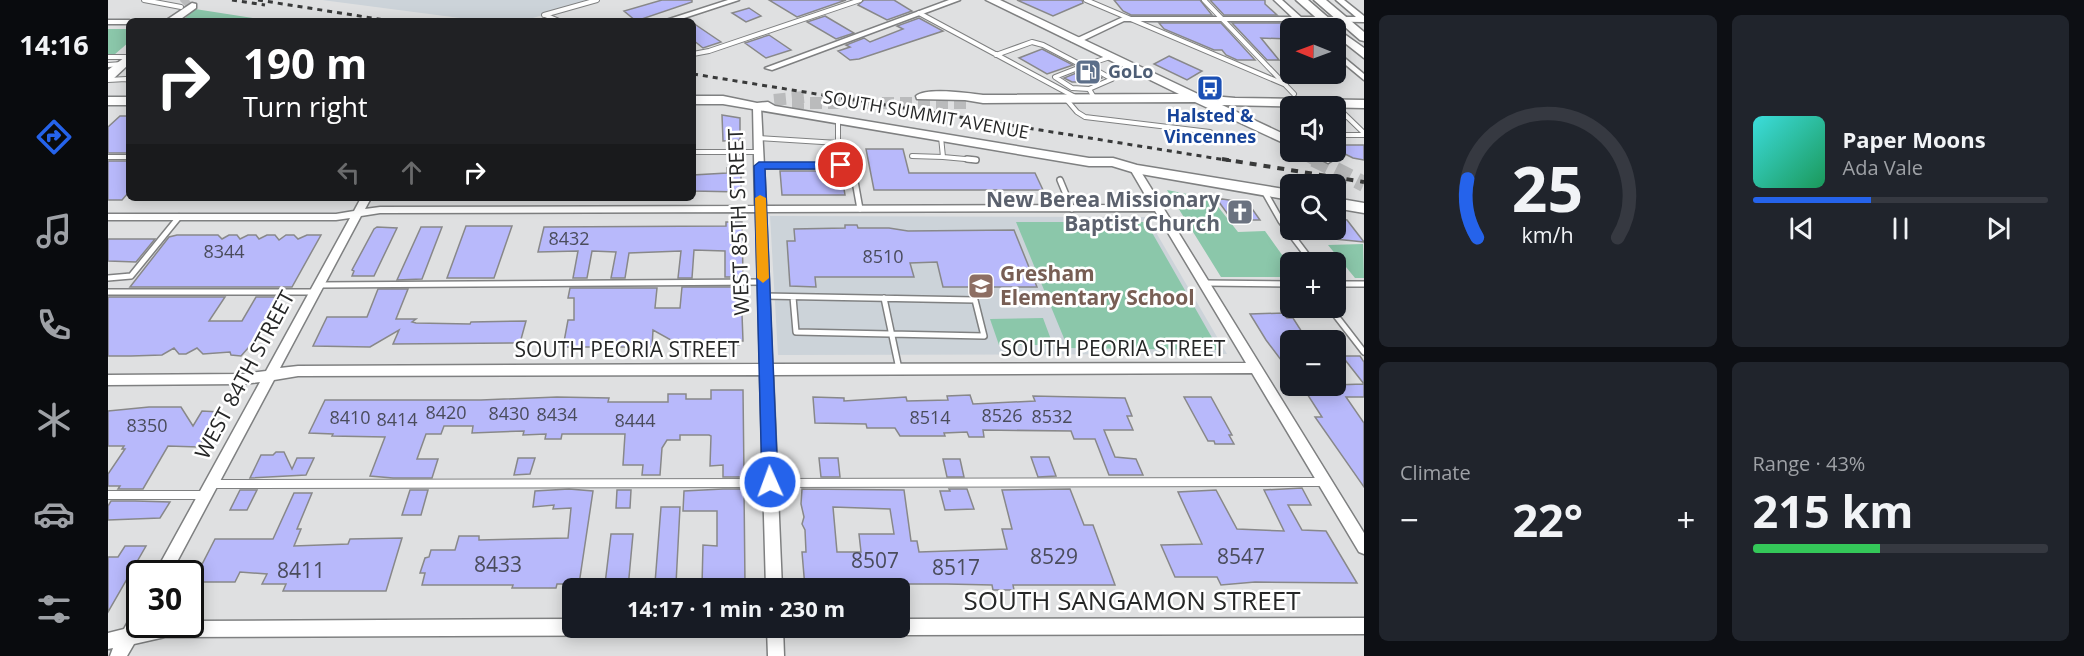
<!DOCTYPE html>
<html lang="en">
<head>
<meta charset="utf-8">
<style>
	body { margin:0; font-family:"Open Sans",sans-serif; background:#20242c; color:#f1f3f6; height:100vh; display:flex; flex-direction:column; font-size:22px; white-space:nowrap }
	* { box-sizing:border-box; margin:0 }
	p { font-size:20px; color:#9ea1a6 }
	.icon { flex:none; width:33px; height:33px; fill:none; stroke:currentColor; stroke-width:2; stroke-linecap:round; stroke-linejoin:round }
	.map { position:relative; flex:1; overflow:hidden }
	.sheet { display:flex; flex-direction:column; gap:15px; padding:15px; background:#0d0f14; width:720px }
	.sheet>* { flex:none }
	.top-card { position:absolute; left:18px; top:18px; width:570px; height:183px; border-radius:9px; box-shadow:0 3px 15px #0003; background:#202124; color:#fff; overflow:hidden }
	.needle { width:39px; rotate:271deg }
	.tools { position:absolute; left:1172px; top:18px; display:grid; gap:12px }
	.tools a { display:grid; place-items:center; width:66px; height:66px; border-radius:9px; background:#171b24; box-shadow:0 3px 15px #0003; font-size:30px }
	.speed { position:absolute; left:18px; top:560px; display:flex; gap:12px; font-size:30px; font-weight:700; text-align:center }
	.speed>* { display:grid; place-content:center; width:78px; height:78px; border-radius:50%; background:#171b24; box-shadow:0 3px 15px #0003; line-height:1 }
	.speed .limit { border:3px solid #111; border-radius:9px; background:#fff; color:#111 }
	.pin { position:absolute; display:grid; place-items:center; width:51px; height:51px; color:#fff; margin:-26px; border:3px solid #fff; border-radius:50%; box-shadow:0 2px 6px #0007 }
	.me { position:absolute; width:66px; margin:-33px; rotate:358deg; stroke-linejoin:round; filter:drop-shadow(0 0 4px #0008) }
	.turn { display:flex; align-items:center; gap:21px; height:126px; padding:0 18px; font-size:27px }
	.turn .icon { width:78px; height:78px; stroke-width:2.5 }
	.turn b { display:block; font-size:42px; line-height:51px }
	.lanes { display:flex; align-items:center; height:57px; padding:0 18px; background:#0003; justify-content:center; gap:30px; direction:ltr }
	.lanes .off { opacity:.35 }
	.big { font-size:45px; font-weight:700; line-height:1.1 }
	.sheet .card { flex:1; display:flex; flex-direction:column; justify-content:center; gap:9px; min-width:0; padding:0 21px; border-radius:9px; background:#20242c }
	.sheet .dial { align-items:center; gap:0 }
	.dial svg { height:156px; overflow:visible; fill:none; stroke:#363941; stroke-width:7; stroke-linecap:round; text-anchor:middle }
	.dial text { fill:#f1f3f6; stroke:none }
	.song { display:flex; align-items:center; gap:18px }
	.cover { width:72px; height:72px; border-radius:9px; background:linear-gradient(135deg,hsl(180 70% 55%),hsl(150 70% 35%)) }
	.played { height:6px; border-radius:3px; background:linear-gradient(90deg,#2563eb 40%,#363941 40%) }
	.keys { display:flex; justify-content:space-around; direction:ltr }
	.heat { display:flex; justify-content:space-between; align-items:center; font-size:33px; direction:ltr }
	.charge { height:9px; border-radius:4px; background:linear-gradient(90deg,#34c759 43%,#363941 0) }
	.sheet .tiles { flex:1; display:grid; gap:15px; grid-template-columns:repeat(2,1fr) }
	.trip { position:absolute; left:454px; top:578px; width:348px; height:60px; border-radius:9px; background:#171b24; box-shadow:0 3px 15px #0003; font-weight:700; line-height:60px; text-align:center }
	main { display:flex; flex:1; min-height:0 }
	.tab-bar { display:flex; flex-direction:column; width:108px; justify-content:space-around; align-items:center; background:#090b0e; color:#9ea1a6 }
	.tab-bar .icon { width:42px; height:42px }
	.tab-bar .active { color:#2563eb }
	.tab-bar b { font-size:27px; color:#f1f3f6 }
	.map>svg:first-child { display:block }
</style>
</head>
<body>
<main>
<nav class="tab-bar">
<b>14:16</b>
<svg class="icon active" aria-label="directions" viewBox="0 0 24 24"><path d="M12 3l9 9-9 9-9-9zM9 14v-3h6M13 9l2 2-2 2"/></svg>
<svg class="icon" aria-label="music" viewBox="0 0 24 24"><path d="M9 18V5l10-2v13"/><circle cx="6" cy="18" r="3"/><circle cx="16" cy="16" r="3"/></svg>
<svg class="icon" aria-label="phone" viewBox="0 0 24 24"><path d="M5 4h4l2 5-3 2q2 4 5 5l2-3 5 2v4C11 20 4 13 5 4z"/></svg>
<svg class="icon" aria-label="climate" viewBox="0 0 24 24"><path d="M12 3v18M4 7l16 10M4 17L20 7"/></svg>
<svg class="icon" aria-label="car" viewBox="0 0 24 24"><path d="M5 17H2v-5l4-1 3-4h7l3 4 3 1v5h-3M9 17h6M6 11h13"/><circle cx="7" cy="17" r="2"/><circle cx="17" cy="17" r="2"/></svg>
<svg class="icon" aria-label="filters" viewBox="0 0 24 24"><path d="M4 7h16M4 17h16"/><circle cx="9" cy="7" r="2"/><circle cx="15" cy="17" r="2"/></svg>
</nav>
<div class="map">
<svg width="1256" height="656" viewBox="0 0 1256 656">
	<rect width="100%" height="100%" fill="#dfe0e1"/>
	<path fill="#ccd3d9" d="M214,0H489L414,21H375Z
		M662,216L1039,217L1119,354L670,355Z"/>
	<path fill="#8bc7aa" d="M87,9L165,21H74Z
		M0,29H21V42L6,55H0Z
		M1059,190L1104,199L1130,232L1157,231L1182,266V277H1113Z
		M908,222H1038L1111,350L960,348Z
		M1255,244L1256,278H1247L1220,245Z
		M935,318L945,345H891L882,319Z"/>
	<path fill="#b8b9fb" stroke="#888889" stroke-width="1.5" fill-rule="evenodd" d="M554,0H584V2L528,21L516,11Z
		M661,0H738L689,17Z
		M756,0H786L804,11L779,20L750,5Z
		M909,0H974L975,3L945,16Z
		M1006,0H1092L1104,15H1023L1015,11Z
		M1102,0H1157V4L1169,15H1116Z
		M641,8L653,16L638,22L624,13Z
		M717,16L746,33L728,39L699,22Z
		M811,18L835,31L751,59L742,60L730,51L742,47L738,45L756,38L762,42L795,29L789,26Z
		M585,23L613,42L595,48L585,40Z
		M1051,23H1113L1147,60H1129L1118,55L1114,50H1106L1056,29Z
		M1124,23H1178L1182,27V39L1153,38L1171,60H1159Z
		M661,35L683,50L658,58L637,43Z
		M934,49L965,65L939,74L911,58Z
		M1061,56L1094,71L1079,80L1046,64Z
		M978,69L994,78L984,82H964L956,78Z
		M614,115L632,118V140L615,141Z
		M12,116H21V153H0V127Z
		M1227,145H1256V160L1245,158L1227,149Z
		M758,149H795L801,173H927L935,190H766Z
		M0,161H21V192L14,200H0Z
		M619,168H633V192L585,191V175L619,173Z
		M672,171H733L737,195H674Z
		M1108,198L1140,203L1152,220H1124Z
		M1227,218L1239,220L1256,242L1227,239Z
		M618,222H634L635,277H617V251L586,250L584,278H570L573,251L521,253L517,278H503L508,252L484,251L479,278H465L470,251L430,252L436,227L618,226Z
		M737,225H749L750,228H781L800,231L906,230L929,287H835L829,262L802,263L806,277H707L708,287L682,286L679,241H687L686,229L737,228Z
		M358,226H404L386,278H339Z
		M269,227L289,228L266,276H244L246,271L244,270L266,229Z
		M313,227H334L314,279L289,280Z
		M69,235H110L114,239L121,235H129L132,239L140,235H148L151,239L159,235H167L171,240L178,235H186L190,239L199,235H213L184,287H22L61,237Z
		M0,239H47L28,262L0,261Z
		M574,287H633L635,341H631V345L587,344L581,340L570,344L545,330L544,347H455L460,320H466V298H460L462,288H549L547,308H572Z
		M270,289H300L288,319H308L304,322L308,323L362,324L363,322L418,321L412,343L285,344L291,330L262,347L205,346L219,317H259Z
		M0,297H117L101,321H134L148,297H171L151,330L149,338L133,356L123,355L122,352L95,354L89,348L78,354H71L66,348L54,355L23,356H0Z
		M1176,313L1179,318H1185L1199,340H1182V372L1158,340L1142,314Z
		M1234,356H1252L1256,362V397H1238L1256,423V487L1207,417H1214L1194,386L1256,384Z
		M603,390H635L636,477H615V465L602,466L603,436L601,435H572V440H559L554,448L552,475H534L535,465H515L517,434H454L453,439H437L438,434L415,435L416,431L364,433L365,426H336L333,434H318L309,459H330L324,478H285L262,476L277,437L224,436L225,434L201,433L217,400H373L449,397L501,398L500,402H560V394H578V399H603Z
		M862,395L865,404L927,401L925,396L1017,398L1024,416H1019L1025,430H996L1007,457L1028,459L1035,475H1001L987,439H966L963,431L875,430L876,437H861L859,432L836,433L837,436H792L787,428H759L758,424L707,423L705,397L736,398V401L798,397L799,401L840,400L839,396Z
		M1076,397H1103L1124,435H1121L1126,444H1107L1106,441H1100Z
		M41,407H73L85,426L94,411L112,412L91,447L60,446L35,489H10L12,486H0V474L17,449H14L16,446H0V411Z
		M168,452H176L184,469L189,458H206L198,475L142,478L153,455H165Z
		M923,457H941L948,476L930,477Z
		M410,458H427L422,474L406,475Z
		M711,458H730L732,477H713Z
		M835,459H852L856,477H839Z
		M1194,488L1203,505H1180L1194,530L1218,531L1249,583L1147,582L1113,585L1109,577H1067L1053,545L1094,544L1070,492L1108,490L1129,529L1176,531L1156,490Z
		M461,489L485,491L471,584H449L448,588H404L405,585H314L317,573H312L317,558L321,557L323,550H347L351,536H371V540L460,538L463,508L445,509L446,505L425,507L427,491Z
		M615,489H636L637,584L627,583L623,587H617L610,579L603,587L594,586L595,545L609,546V511H575L576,491Z
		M694,489L796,490L803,541H809L811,552L899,549L894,529H904L894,490L962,489L976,525H985L1007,585H905L906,590H885L884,585L839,584H784V587L713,584V588H697L694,552H698L697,530L694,524L696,517L693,504ZM725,507L782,509L786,534H751L753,552H729Z
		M841,489H859L866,509L837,510L832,491H842Z
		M132,490H149L139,510H122Z
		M302,490H320L313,515H294Z
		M509,490H523L522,508H508Z
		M186,493H204L189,529H193L186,546L240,544L242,539L294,538L278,591H175L178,584H154L159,574L132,572L127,582H85L107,539H165Z
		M3,501H27L62,502L52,518L0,520V506Z
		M553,507H572L568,584L547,583Z
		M503,534H525L520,588H509V584H497Z
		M17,546H38L0,612V557H10Z"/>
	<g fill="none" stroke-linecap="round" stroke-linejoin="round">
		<path stroke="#babbbc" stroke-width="12" stroke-dasharray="12 6" stroke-linecap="butt" d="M76,5L81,0
			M666,100L696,97
			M684,103H859
			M1198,155L1209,161"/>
		<path stroke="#babbbc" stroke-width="16" stroke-dasharray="16 8" stroke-linecap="butt" d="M1206,159L1256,184"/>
		<defs>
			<path id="lane-far2" d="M36,0L73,7
				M978,0L1178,85
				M1096,0L1186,94
				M811,13L969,98
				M436,15L489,0
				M437,15L451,21
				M585,54L601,51L752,0
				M888,55L924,42L935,45L975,66L1002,57
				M0,57H21
				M0,65L14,64
				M979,65L1004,79L981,89L987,99
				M975,66L947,77L964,88L981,89
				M0,80L18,79L21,81
				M958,99L969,112L977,117L1102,132
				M1226,104L1256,133
				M1227,117H1239
				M1227,135H1256
				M650,138L730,143V120
				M730,143L741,149L743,161
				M585,152H651
				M804,156L835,157L833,137
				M0,157H21
				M835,157L868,160"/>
			<path id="lane-far1" d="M743,159L752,209
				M859,159L868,160
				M651,166H743
				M952,180L964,209
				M1156,191L1173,221L1204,262
				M0,278L23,276L71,217
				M1096,283L1182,284
				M1227,284H1256
				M211,285L655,282
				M0,292H208
				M656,296L867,300L876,336L688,332L685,297
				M776,298L791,369
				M1222,308L1256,352"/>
			<path id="lane" d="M104,484L1216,482
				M0,495H97"/>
			<path id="street" d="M620,0H631L567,21H555Z
				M841,0H852L664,70L657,68Z
				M1166,0H1174L1193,17H1248L1228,0H1236L1256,16V22L1198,21L1205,28H1197L1189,21H1016L970,43L963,41L1015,17H1184Z
				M0,20H21L24,21H21V24H0Z
				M1227,50L1256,74V80L1227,56Z
				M649,104L653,107L658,206L1043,205L1022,169L1027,166L1030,167L1256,533V554L1251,552L1144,373L665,375L674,588H658L652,375L190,376L166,380L63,573H47L152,382L135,384L0,385V375L135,374L158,371L242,218L228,220H0V214H228L246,211L253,198H263L257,209L272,207L647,206L645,107ZM1047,211L1138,363L664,364L658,212ZM648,212L652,364L190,366L172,368L253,216L272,213Z
				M32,609V624L36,625L82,624V621L465,619V627H675L676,656H660L659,628L657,633L651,635L57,637L26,644L19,656H2L5,648L0,649V633L16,629L26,611Z
				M1256,618V634L792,635L786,633L784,627H792V619Z"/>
			<path id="secondary" d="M878,0H892L1092,95L1127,98L1256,100V108L1114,105L1182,137V146L1087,102L875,103L857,100L809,99L808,96C818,87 861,93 875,95L1071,94Z
				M1188,0H1200L1223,20L1217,23L1213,22Z
				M1206,0H1218L1256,32V41L1252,40Z
				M84,3L88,4V8L70,21H57Z
				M1232,31L1256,48V58L1228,36V32Z
				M21,54V64L4,80L0,81V70Z
				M585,96H615L649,103L660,102L667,106L981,158H1005L1029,165L1182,190V200L1027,173L1004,166H981L615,104H585Z
				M0,97H21V105H0Z
				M1198,152H1215L1227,159L1220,163Z
				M1227,198L1256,203V213L1227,208Z"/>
		</defs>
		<use href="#lane-far2" stroke="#7f8081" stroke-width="6"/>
		<use href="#lane-far1" stroke="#7f8081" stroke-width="8"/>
		<use href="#lane" stroke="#7f8081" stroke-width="10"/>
		<use href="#street" stroke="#7f8081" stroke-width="3"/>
		<use href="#secondary" stroke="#7f8081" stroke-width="3"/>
		<use href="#lane-far2" stroke="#fff" stroke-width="4"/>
		<use href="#lane-far1" stroke="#fff" stroke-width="5"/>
		<use href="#lane" stroke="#fff" stroke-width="8"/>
		<use href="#street" fill="#fff" fill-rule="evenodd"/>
		<use href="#secondary" fill="#fff" fill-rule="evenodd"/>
		<path stroke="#393a3a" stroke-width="3" stroke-dasharray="5 5" stroke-linecap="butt" d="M124,0L157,5
			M150,0L283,21
			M585,74L1124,161"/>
		<path stroke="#393a3a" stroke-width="4" stroke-dasharray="7 7" stroke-linecap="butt" d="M1114,159L1256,182"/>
	</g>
	<path fill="#2563eb" stroke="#184099" stroke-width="1.5" d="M651,162H733L738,165L733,169H657L670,482L668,487L662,490L656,487L654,482L646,166Z"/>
	<path fill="#f59e0b" d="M652,195L658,198L661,278L655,283L649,278L647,198Z"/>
	<defs>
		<symbol id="fuel-square" viewBox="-11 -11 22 22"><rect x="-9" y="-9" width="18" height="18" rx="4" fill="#5c6f8a" stroke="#fff"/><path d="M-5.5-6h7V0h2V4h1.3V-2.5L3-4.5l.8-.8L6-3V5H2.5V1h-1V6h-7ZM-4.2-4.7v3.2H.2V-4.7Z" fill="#fff"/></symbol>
		<symbol id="bus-square" viewBox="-11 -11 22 22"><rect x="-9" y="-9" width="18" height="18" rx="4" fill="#1a4fb4" stroke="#fff"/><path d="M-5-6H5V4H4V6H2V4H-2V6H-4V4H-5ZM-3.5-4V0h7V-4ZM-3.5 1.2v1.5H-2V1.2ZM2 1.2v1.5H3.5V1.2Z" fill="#fff"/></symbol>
		<symbol id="church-square" viewBox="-11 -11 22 22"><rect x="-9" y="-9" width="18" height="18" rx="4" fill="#6b7280" stroke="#fff"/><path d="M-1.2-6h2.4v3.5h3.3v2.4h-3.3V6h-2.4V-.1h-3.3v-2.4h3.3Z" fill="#fff"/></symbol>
		<symbol id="school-square" viewBox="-11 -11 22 22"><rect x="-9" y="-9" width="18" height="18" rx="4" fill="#8d6e63" stroke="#fff"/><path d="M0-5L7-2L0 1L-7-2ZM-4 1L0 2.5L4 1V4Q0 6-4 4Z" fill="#fff"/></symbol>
	</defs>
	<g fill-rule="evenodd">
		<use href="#fuel-square" x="965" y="57" width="30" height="30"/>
		<use href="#bus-square" x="1087" y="73" width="30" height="30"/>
		<use href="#church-square" x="1117" y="197" width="30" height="30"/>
		<use href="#school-square" x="858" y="271" width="30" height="30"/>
	</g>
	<g text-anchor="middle" stroke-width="5" stroke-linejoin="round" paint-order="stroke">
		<g font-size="18" font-weight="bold" fill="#4e5e75" stroke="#fff" text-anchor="start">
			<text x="1000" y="78">GoLo</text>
		</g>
		<g font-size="18" fill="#262727" stroke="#fff">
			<text transform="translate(818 115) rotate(10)" y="6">SOUTH SUMMIT AVENUE</text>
		</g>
		<g font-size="18" font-weight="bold" fill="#164399" stroke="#fff">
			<text x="1102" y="122">Halsted &amp;<tspan x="1102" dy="21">Vincennes</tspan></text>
		</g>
		<g font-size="18" fill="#4a4c5c">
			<text x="461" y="245">8432</text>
			<text x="116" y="258">8344</text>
			<text x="775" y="263">8510</text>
			<text x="338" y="419">8420</text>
			<text x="401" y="420">8430</text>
			<text x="449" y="421">8434</text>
			<text x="894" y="422">8526</text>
			<text x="944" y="423">8532</text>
			<text x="242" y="424">8410</text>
			<text x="822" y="424">8514</text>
			<text x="289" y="426">8414</text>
			<text x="527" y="427">8444</text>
			<text x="39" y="432">8350</text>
		</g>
		<g font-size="21" font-weight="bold" fill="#5b616d" stroke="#fff" text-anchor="end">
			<text x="1112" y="207">New Berea Missionary<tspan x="1112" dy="24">Baptist Church</tspan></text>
		</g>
		<g font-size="21" fill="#262727" stroke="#fff">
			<text transform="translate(631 222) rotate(-92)" y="7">WEST 85TH STREET</text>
			<text x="1005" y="356">SOUTH PEORIA STREET</text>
			<text x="519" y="357">SOUTH PEORIA STREET</text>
			<text transform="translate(137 375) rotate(-62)" y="7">WEST 84TH STREET</text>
		</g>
		<g font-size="21" font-weight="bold" fill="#785e54" stroke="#fff" text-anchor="start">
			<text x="892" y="281">Gresham<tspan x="892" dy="24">Elementary School</tspan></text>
		</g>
		<g font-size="21" fill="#4a4c5c">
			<text x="946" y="564">8529</text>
			<text x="1133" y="564">8547</text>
			<text x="767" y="568">8507</text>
			<text x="390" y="572">8433</text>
			<text x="848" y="575">8517</text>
			<text x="193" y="578">8411</text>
		</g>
		<g font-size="26" fill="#262727" stroke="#fff">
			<text x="1024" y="610">SOUTH SANGAMON STREET</text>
		</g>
	</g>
</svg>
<div class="tools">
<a><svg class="needle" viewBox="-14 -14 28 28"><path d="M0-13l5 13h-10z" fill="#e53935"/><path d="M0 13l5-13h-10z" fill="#9ea1a6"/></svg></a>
<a><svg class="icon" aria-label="sound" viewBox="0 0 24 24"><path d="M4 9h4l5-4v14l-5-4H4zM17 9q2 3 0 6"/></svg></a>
<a><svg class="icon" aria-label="search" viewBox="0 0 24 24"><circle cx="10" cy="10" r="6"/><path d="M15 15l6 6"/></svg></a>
<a>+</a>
<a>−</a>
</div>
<div class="speed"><div class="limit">30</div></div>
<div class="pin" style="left:733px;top:165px;background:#d93025"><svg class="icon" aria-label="arrive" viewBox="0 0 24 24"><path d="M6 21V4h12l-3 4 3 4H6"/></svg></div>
<svg class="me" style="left:662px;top:482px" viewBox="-20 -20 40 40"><circle r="17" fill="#2563eb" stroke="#fff" stroke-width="3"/><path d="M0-11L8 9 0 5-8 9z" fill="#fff"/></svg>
<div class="trip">14:17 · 1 min · 230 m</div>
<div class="top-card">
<div class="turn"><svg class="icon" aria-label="right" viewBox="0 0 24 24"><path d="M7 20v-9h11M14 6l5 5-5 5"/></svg><div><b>190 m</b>Turn right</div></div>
<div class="lanes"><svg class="icon off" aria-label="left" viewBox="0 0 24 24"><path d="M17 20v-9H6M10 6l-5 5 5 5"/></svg><svg class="icon off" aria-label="ahead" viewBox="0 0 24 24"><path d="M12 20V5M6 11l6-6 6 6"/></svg><svg class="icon" aria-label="right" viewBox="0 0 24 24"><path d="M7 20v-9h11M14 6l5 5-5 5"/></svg></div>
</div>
</div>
<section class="sheet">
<div class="tiles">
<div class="card dial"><svg viewBox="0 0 100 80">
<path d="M14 69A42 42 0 1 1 86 69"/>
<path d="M14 69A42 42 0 0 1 9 39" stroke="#2563eb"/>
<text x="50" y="56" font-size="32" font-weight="700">25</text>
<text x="50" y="72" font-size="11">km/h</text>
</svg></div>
<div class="card">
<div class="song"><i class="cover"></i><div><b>Paper Moons</b><p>Ada Vale</p></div></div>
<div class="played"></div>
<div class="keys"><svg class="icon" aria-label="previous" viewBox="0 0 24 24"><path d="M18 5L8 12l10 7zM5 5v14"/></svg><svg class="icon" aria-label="pause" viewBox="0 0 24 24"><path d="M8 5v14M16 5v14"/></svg><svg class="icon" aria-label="next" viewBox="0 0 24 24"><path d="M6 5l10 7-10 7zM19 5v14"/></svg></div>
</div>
<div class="card"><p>Climate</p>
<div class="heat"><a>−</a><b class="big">22°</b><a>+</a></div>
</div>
<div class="card"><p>Range · 43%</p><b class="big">215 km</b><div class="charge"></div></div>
</div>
</section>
</main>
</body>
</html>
